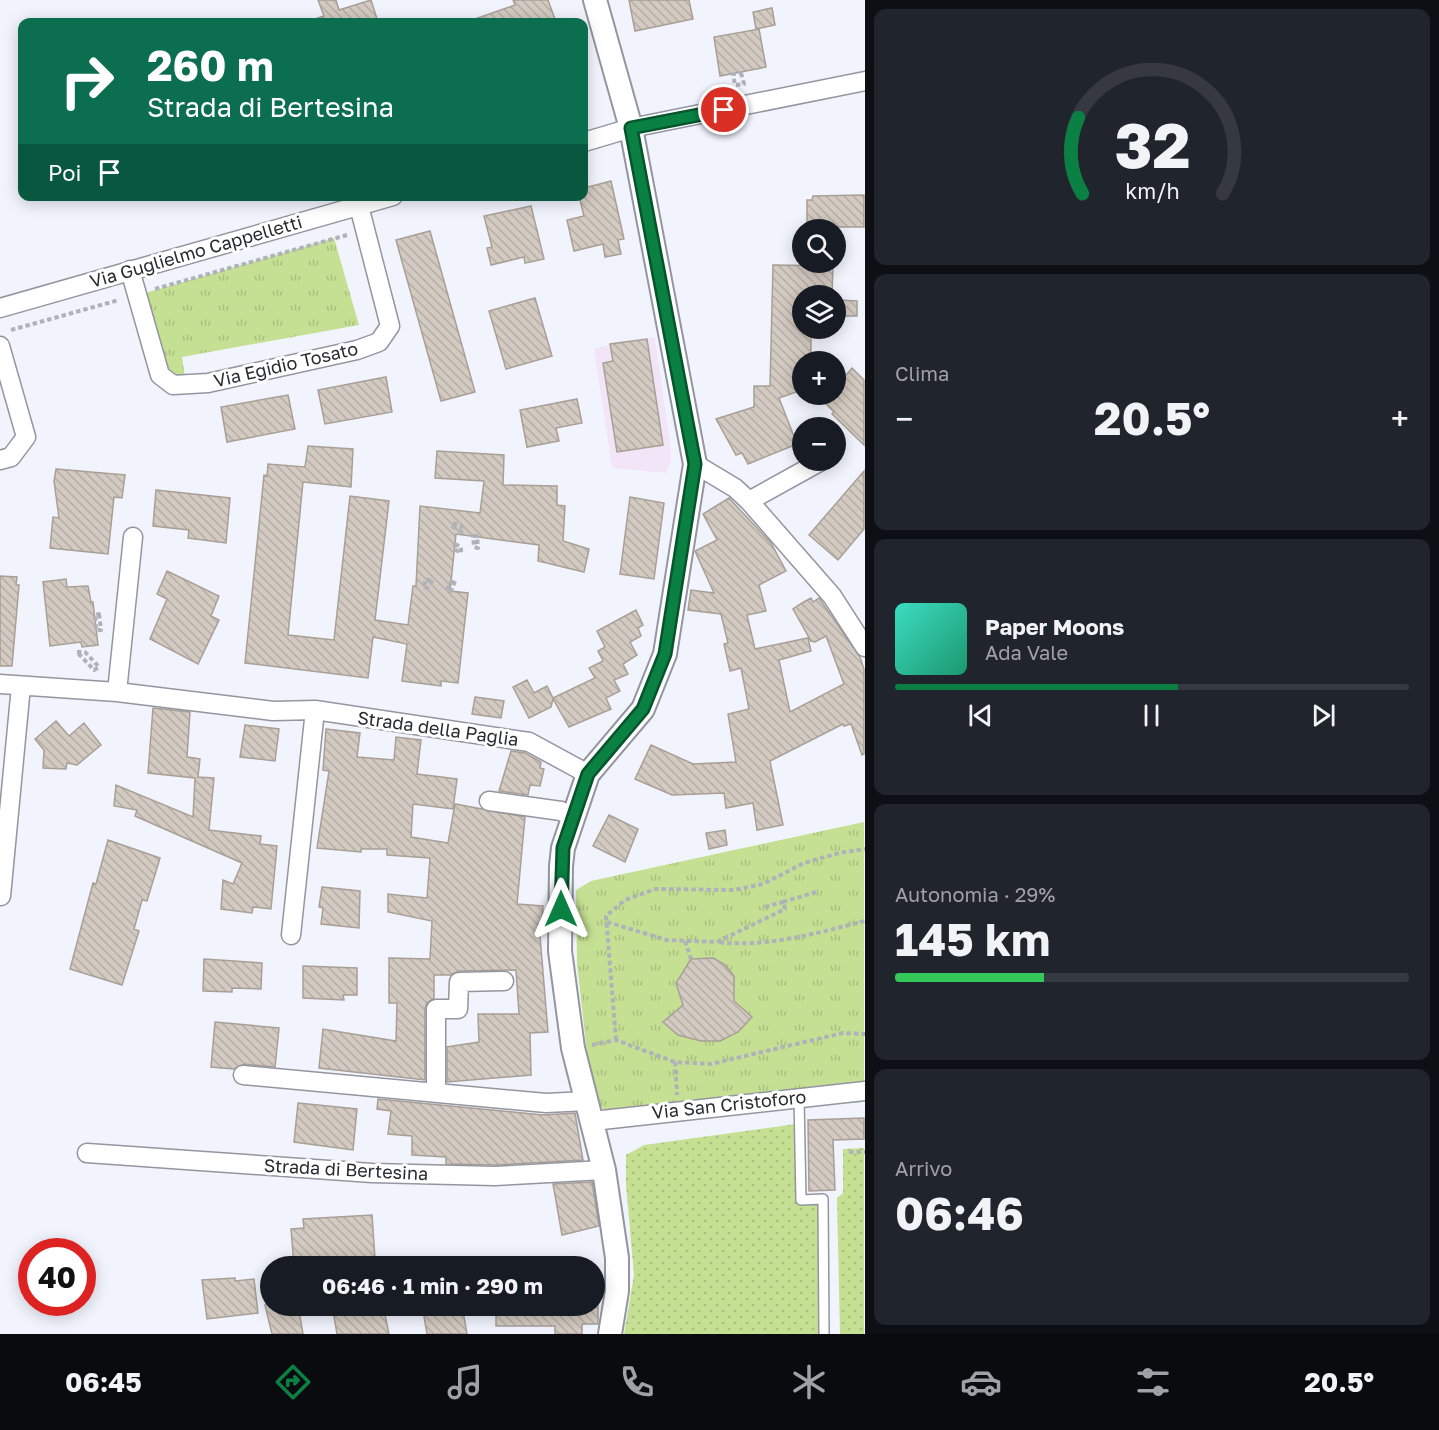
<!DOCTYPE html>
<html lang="it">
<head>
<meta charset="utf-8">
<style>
	body { margin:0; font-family:"Golos Text",sans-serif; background:#20242c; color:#f1f3f6; height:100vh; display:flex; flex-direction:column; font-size:22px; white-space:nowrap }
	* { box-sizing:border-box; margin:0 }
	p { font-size:20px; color:#9ea1a6 }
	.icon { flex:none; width:33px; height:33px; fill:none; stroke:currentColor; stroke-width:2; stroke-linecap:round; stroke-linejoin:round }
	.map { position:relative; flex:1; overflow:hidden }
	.sheet { display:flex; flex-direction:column; gap:9px; padding:9px; background:#0d0f14; width:574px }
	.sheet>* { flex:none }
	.hud { position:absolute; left:18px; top:18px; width:570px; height:183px; border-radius:12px; box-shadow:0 3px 15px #0003; background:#0b6e4f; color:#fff; overflow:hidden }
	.controls { position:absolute; left:792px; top:219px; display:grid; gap:12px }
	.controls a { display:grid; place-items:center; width:54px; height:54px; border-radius:50%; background:#171b24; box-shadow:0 3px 15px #0003; font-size:30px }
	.speed { position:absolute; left:18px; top:1238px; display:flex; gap:12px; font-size:30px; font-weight:700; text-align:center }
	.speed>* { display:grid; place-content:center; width:78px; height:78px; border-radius:50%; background:#171b24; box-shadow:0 3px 15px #0003; line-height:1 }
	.speed .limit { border:9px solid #d22; background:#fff; color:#111 }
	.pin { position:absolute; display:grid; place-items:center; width:51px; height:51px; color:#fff; margin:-26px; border:3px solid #fff; border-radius:50%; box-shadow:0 2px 6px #0007 }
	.me { position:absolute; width:66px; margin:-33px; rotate:0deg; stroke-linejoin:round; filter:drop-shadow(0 0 4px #0008) }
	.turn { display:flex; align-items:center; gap:21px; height:126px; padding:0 30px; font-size:27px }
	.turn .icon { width:78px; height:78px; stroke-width:2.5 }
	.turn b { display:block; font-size:42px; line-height:51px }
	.then { display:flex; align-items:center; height:57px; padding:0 30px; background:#0003; gap:12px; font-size:22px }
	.big { font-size:45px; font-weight:700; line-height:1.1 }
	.sheet .widget { flex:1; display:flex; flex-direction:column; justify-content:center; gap:9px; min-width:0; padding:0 21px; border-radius:12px; background:#20242c }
	.sheet .dial { align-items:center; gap:0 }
	.dial svg { height:156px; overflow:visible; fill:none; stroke:#363941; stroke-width:7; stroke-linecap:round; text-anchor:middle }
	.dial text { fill:#f1f3f6; stroke:none }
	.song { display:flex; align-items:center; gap:18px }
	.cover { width:72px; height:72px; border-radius:9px; background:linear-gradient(135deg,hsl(170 70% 55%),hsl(160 70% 35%)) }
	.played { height:6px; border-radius:3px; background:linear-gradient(90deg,#0b8043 55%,#363941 55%) }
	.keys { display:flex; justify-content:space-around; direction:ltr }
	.heat { display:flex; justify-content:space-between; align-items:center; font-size:33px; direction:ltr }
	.charge { height:9px; border-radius:4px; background:linear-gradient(90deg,#34c759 29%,#363941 0) }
	.trip { position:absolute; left:260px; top:1256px; width:345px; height:60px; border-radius:30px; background:#171b24; box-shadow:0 3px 15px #0003; font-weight:700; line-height:60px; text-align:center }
	.menu { display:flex; height:96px; justify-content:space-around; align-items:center; background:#090b0e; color:#9ea1a6 }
	.menu .icon { width:42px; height:42px }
	.menu .active { color:#0b8043 }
	.menu b { font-size:27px; color:#f1f3f6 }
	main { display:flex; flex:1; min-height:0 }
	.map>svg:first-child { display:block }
</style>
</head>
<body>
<main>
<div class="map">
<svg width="865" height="1334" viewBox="0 0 865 1334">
	<defs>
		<pattern id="grass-dots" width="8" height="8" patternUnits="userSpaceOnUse" patternTransform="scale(1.5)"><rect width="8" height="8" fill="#c5e093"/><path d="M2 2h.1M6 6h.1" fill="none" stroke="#a9c07f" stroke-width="1.8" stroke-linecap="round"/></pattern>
		<pattern id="park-tufts" width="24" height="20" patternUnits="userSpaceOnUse" patternTransform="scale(1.5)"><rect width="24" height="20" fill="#c5e093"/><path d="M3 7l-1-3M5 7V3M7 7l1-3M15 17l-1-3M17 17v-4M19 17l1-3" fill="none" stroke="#a9c07f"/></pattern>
		<pattern id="building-back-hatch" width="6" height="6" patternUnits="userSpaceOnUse" patternTransform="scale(1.5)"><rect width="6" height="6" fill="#d3cac1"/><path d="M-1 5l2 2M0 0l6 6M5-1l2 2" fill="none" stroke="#b5aea6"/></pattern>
	</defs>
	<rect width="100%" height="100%" fill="#f1f4fd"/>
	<path fill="#f2e5f8" d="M655,337L670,443L671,460L666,473L612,468L594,348Z"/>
	<path fill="url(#grass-dots)" d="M796,1124L799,1194L819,1206L822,1334H624L634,1275L626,1185V1155L644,1145Z
		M864,1148V1334H840L837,1198L843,1193V1149Z"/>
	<path fill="url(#park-tufts)" d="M334,238L359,325L182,357L185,377L167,372L145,293Z
		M864,822V1102L612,1121L597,1101L587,1053L577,964L576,890L591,881Z"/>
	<path fill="url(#building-back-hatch)" stroke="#a89f97" stroke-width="1.5" d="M318,0H336L339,10L371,0L378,22H313L312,20L324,16Z
		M513,0H548L556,22H472V20L515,5Z
		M629,0H689L693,19L635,31Z
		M772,8L775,25L756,29L753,12Z
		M759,29L766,67L720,76L714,37Z
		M611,181L624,239L618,240L621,254L605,257L603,244L574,251L567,220L584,216L579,196H584V188Z
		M864,195V227H812V222H807V200H812L813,196Z
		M531,206L544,259L525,263L524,257L491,265L487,248L492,247L484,216Z
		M430,231L475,392L441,401L396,240Z
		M773,265L833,266L832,296H802V328H811V362H802V390L779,398L797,444L748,464L742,453L736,455L716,419L754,407V386H770Z
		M535,298L552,356L506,369L489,311Z
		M839,300L857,301V316H838Z
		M647,339L663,445L617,452L603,363L613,361L610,344Z
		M852,368L864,380V445L832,414L834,412L823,401L829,394H836V387Z
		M386,377L392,412L325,424L318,390Z
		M288,395L295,429L227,442L221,407Z
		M577,399L582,423L556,428L559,441L527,447L520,410Z
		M308,446L353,449L351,487L303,482L288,635L334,640L350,496L389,501L375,620L408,625L413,586H416L420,506L480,513L484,481L435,478L437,451L504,455L503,485L557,486V505L565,506L563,541L589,549L584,572L538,561L539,545L456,534L450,591L468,593L458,683L441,681V686L402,681L407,644L373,637L368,678L245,663L264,475L267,476L268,464L305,467Z
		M56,469L125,475L122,498L114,497L108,554L50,548L53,517L59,518L54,481Z
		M864,471V529L838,560L809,535Z
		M156,490L230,498L226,543L188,538L189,530L153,526Z
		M630,497L664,503L654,579L620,574Z
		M729,498L771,543L786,571L759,585L766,611L747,615L755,649L808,638L811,651L779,660L790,712L844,684L826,636L815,642L811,641L793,609L802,603L811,598L813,602L819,598L860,657L864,669V754L862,755L851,724L844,726L843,724L770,761L783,825L757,830L753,803L726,808L724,793L672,795L635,779L651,745L693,764L736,762L728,714L749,709L741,668L730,671L724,644L728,643L721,614L688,610L691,590L714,593L695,551L717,540L703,514Z
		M167,571L219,596L211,616L219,620L198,664L150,639L167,599L157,594Z
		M0,576L17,577L16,585H19L12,666H0Z
		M66,579L67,587L88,586L91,602H93L98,645L82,647L81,642L50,646L43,582Z
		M636,610L643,625L638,628L641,636L630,642L637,655L623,664L628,674L614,680L620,691L606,698L611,709L569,727L553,699L551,707L529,718L513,687L527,680L534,693L547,686L553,698L595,678L589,668L603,661L598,651L605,647L597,631Z
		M475,697L504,701L501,718L472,714Z
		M153,708L190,712L187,757L200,759L198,777L214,778L209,830L261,836L260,844L277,846L271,909L253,907L252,913L221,909L223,880L233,884L242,863L135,816L137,810L114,806L116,785L193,817L195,778L148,773Z
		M56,721L69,736L84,723L101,745L77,765L67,763L66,769L43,768L44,750L35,739Z
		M245,725L279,729L275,761L240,757Z
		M326,729L360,733L357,757L394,760L396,737L421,740L417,774L457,779L453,809L413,804L411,837L448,843L455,804L525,817L517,904L543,906L542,924H539L548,1032L530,1033L531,1075L447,1082V1047L479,1042L478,1014H519L516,970L459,971L451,975H434V998L427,1003L425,1009V1080L319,1068L323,1029L396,1041L397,1003H389V958L430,959L432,921L388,912V894L427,898L430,858L387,855V849H361V852L317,848L329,771L323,770Z
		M511,751L525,753L541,762L540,768L544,769L540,786L530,785L528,795L499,791Z
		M609,815L638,829L625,862L593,846Z
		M725,830L727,845L709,849L706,833Z
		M108,840L160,858L147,901L142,900L134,929L139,931L122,985L70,969L93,883L96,884Z
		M322,887L360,891L359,928L321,924L323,908L319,907Z
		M713,958L724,964L734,976V1001L752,1017L738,1032L720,1041H701L678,1035L663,1022L683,1005L676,983L691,959Z
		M204,959L262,963L261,989L232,988V992L203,991Z
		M303,966L357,968V995H343L344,1000L303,998Z
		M215,1022L279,1028L275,1067L244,1064L234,1069L211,1067Z
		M378,1099L543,1115L575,1113L583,1160L495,1165L446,1164V1157L412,1155V1136L388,1134L391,1111L377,1109Z
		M298,1103L357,1109L353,1150L294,1142Z
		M864,1118V1139L833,1140L835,1190L809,1191L808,1120Z
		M592,1182L599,1226L562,1235L553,1184Z
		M372,1215L375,1258L353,1260V1264L294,1266L291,1229L304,1228L303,1219Z
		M235,1278V1281L254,1279L258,1313L207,1319L202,1280Z
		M265,1305H298L303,1334H272Z
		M332,1305H383L389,1334H337Z
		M422,1305H462L467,1334H427Z
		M496,1305H598V1324H582V1334H555V1326H496Z"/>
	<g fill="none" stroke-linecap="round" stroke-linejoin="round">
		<defs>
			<path id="service" d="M799,1098L801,1200L823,1199L824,1334"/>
			<path id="minor" d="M584,142L631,128L865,81
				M130,270L160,375L173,385L208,383L357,350L379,342L390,326L359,206
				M0,308L393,196
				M0,346L26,437L11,457L0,460
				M695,464L735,488L749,501L832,596L865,647
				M749,501L823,460
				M0,684L117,692L273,711L315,710L529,742L588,774
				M117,692L133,537
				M489,801L561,811L573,817
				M1,896L21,686
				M291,935L315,710
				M243,1075L546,1103L587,1101
				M436,1093V1009H458L459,982L504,981
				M593,1121L865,1091
				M87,1153L372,1173L495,1176L604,1170"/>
			<path id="tertiary" d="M595,0L631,128L695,464L665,654L643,709L588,774L563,848L561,866L560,951L573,1048L604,1170L617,1258V1291L610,1334"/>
		</defs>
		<use href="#service" stroke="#9395a0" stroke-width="12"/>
		<use href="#minor" stroke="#9395a0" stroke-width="21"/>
		<use href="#tertiary" stroke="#9395a0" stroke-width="26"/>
		<path stroke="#b0b2ba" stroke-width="4" stroke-dasharray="4.5 3" stroke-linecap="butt" d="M741,73L744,84L735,85L733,74Z
			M155,289L347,235
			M11,330L119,300
			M453,523L462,526V532L453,527Z
			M473,536H477L478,548L474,547Z
			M455,544L461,547V553L454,549Z
			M426,580H433L427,588L423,587Z
			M455,581L451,591L447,590L450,583Z
			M99,614L101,630H96L95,615Z
			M77,652H85L99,667L94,670Z
			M816,892L783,902L785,909L717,942C766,948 817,933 865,921
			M765,907L783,902
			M607,922L667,940L717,942
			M685,941L691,959
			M616,1040L606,916L625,900L656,889L734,890L763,884L804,863L839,853L865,849
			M592,1045L616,1040L675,1062L711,1064L843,1033L865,1034
			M675,1062L677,1095
			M849,1152H865"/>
		<use href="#service" stroke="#fff" stroke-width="9"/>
		<use href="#minor" stroke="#fff" stroke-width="18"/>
		<use href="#tertiary" stroke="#fff" stroke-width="22"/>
	</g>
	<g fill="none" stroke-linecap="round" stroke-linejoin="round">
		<defs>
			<path id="route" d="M561,909L563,848L588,774L643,709L665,654L695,464L631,128L724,110"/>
		</defs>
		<use href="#route" stroke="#07532c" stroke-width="15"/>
		<use href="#route" stroke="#0b8043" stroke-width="10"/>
	</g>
	<g text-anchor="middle" stroke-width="6" stroke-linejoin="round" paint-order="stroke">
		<g font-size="18" fill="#292a2e" stroke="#fff">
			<text transform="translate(196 252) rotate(-16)" y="6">Via Guglielmo Cappelletti</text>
			<text transform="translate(286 365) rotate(-13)" y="6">Via Egidio Tosato</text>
			<text transform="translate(438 729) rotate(8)" y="6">Strada della Paglia</text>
			<text transform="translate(729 1105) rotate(-6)" y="6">Via San Cristoforo</text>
			<text transform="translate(346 1170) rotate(3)" y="6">Strada di Bertesina</text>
		</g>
	</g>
</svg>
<div class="controls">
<a><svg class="icon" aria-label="search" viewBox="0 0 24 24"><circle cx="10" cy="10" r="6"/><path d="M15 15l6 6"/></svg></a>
<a><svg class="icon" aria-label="layers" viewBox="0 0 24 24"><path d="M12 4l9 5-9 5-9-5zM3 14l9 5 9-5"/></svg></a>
<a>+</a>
<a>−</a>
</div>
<div class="speed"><div class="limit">40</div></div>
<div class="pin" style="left:724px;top:110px;background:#d93025"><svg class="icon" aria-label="arrive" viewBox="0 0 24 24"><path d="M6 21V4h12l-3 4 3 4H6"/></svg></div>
<svg class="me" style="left:561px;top:909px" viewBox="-20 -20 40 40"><path d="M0-17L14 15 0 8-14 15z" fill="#0b8043" stroke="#fff" stroke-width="4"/></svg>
<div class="trip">06:46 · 1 min · 290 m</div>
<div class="hud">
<div class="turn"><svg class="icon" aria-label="right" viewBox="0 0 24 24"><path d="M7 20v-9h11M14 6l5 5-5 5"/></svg><div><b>260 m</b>Strada di Bertesina</div></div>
<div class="then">Poi<svg class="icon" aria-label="arrive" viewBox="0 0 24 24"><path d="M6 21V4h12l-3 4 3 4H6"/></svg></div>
</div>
</div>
<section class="sheet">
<div class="widget dial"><svg viewBox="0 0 100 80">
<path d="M14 69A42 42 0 1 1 86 69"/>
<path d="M14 69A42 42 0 0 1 12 30" stroke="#0b8043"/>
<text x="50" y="56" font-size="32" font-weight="700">32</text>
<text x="50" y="72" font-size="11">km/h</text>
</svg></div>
<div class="widget"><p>Clima</p>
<div class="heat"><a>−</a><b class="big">20.5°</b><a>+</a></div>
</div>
<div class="widget">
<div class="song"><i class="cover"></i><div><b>Paper Moons</b><p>Ada Vale</p></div></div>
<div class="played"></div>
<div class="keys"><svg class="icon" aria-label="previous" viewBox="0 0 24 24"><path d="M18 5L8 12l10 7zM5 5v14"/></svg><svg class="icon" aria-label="pause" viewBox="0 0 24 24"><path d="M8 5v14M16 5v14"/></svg><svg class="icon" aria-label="next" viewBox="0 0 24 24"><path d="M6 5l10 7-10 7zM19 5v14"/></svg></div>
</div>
<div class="widget"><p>Autonomia · 29%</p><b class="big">145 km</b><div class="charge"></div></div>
<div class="widget"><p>Arrivo</p><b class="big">06:46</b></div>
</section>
</main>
<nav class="menu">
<b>06:45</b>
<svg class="icon active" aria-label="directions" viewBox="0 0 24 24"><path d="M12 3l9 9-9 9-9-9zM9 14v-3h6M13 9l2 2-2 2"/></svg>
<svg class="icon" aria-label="music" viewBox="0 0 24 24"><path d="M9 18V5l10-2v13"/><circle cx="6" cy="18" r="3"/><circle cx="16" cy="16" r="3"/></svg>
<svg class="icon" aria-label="phone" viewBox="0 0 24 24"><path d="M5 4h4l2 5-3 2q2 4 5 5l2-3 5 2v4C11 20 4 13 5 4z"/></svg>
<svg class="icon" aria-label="climate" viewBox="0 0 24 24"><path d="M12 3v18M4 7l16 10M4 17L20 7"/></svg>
<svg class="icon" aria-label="car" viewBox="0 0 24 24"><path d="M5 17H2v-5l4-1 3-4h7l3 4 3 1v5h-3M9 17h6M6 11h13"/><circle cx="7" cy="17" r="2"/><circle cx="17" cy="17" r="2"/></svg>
<svg class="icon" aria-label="filters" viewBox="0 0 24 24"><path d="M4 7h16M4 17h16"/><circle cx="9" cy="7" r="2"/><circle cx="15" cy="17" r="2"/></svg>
<b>20.5°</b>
</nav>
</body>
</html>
